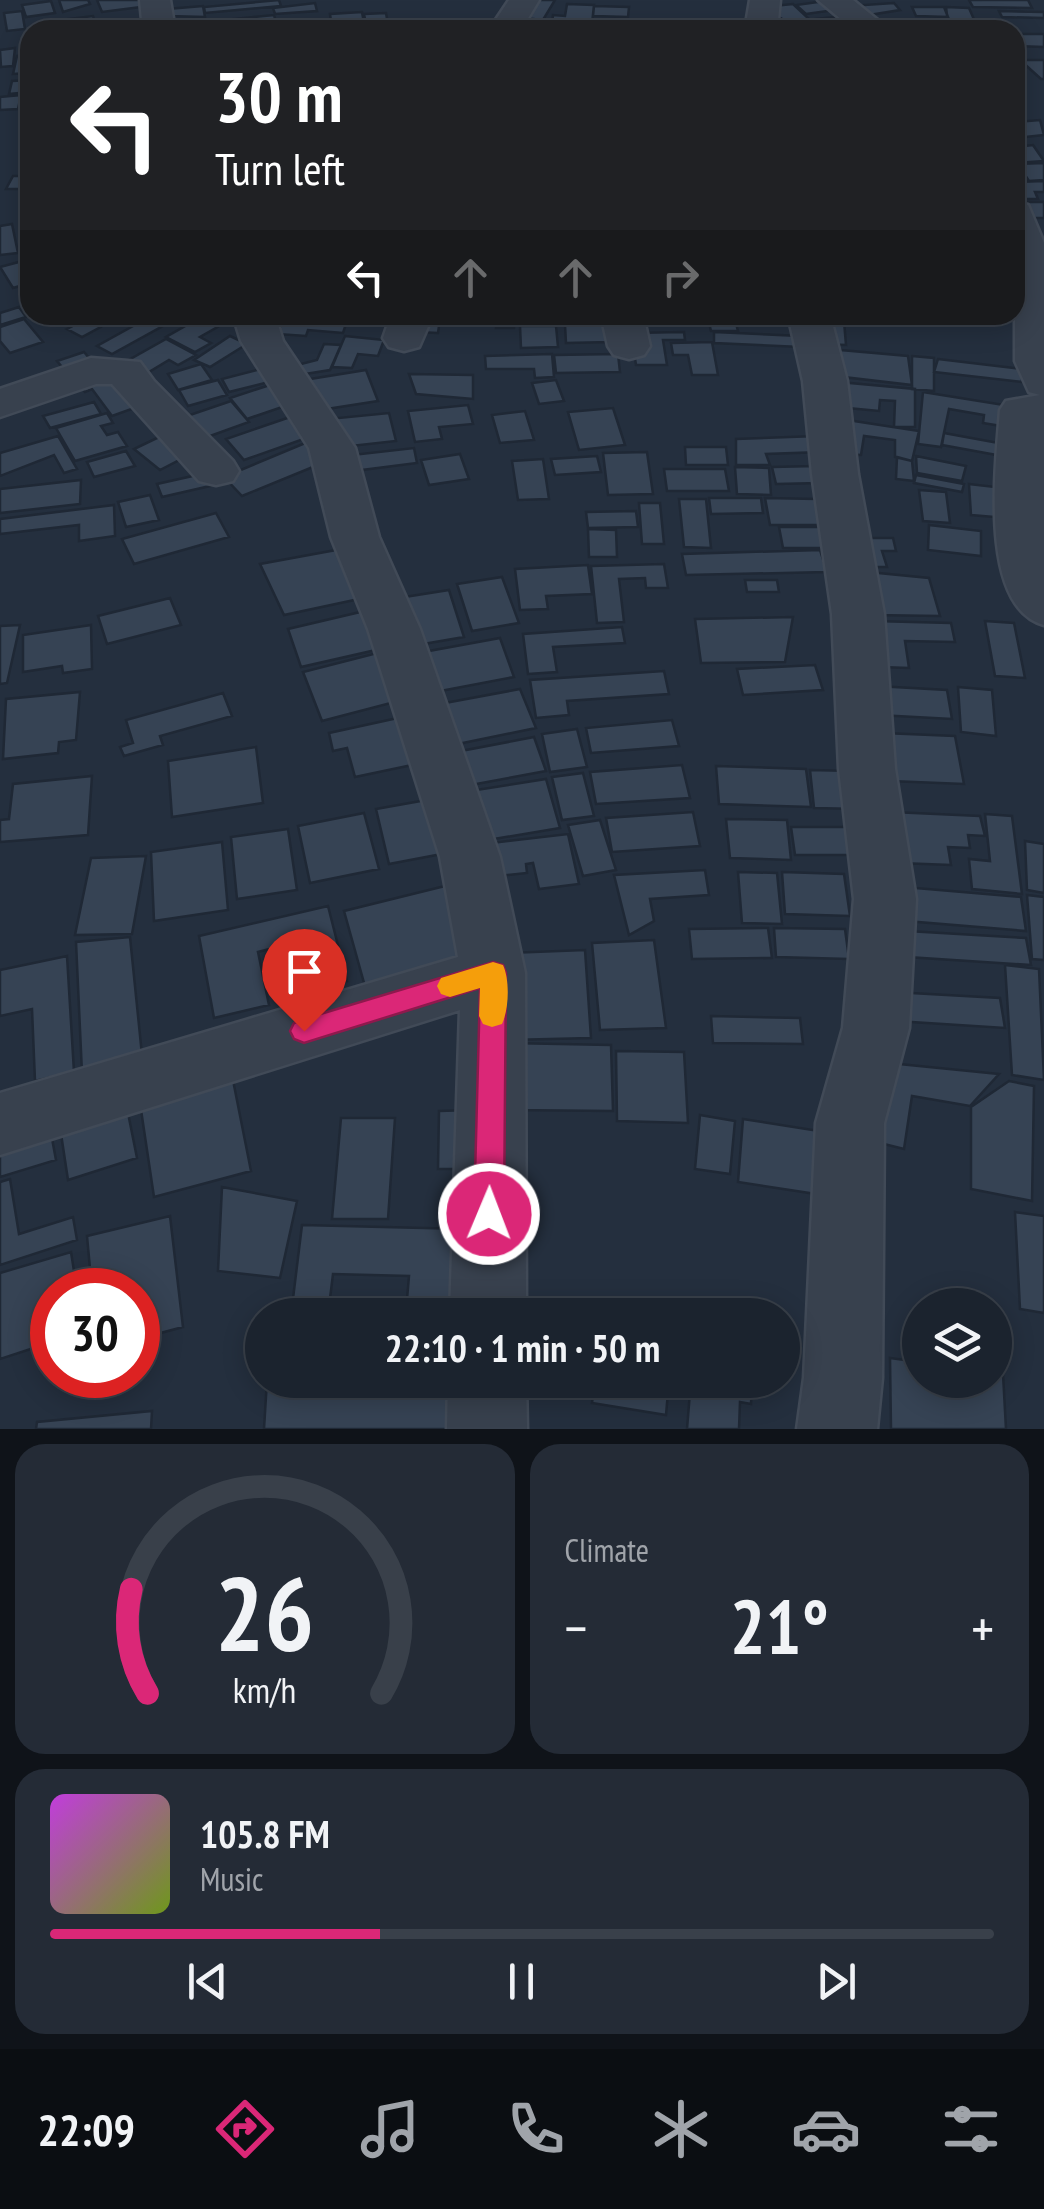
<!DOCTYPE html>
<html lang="en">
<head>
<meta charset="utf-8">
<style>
	body { margin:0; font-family:"PT Sans Narrow",sans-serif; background:#242b36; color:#f1f3f6; height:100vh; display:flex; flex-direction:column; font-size:38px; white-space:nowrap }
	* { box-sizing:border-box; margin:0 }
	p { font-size:32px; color:#a0a4aa }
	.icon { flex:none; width:55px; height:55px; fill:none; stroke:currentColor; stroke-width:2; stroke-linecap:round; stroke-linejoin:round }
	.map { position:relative; height:1429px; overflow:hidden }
	.panel { display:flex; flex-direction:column; gap:15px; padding:15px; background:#0f1319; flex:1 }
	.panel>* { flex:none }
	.guide { position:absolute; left:20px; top:20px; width:1005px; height:305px; border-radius:30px; box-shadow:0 5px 25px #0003,0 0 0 2px #39404a; background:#202124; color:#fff; overflow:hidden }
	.fabs { position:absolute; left:902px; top:1288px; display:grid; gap:20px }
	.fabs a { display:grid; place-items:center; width:110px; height:110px; border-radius:50%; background:#1b232e; box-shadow:0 5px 25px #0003,0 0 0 2px #39404a; font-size:50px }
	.speed { position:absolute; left:30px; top:1268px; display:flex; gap:20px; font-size:50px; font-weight:700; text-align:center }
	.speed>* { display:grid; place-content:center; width:130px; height:130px; border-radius:50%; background:#1b232e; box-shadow:0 5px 25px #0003,0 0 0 2px #39404a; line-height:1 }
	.speed .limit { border:15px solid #d22; background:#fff; color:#111 }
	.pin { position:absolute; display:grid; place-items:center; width:85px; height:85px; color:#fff; margin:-102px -42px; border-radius:50% 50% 50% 0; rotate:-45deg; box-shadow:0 0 10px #0007 }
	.pin .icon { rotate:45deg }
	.me { position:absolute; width:110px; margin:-55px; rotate:1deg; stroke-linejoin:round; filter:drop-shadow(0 0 8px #0008) }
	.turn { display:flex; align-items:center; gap:35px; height:210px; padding:0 30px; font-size:45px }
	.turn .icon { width:130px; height:130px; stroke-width:2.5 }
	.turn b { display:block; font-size:70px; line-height:85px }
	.lanes { display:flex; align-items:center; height:95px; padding:0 30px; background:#0003; justify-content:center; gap:50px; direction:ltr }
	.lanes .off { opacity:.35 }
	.big { font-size:75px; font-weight:800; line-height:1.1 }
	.panel .widget { flex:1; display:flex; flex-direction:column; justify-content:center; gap:15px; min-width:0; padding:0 35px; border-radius:30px; background:#242b36 }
	.panel .dial { align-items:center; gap:0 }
	.dial svg { height:260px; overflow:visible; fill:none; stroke:#39404a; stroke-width:7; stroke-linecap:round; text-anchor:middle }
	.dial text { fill:#f1f3f6; stroke:none }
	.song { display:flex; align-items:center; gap:30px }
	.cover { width:120px; height:120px; border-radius:15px; background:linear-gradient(135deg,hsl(290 70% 55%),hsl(80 70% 35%)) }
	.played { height:10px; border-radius:5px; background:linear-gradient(90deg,#db2777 35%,#39404a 35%) }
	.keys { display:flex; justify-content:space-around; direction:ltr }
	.heat { display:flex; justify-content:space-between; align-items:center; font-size:55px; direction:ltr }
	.panel .tiles { flex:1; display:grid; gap:15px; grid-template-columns:1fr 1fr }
	.widget:last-child { grid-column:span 2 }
	.trip { position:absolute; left:245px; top:1298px; width:555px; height:100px; border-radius:50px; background:#1b232e; box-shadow:0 5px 25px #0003,0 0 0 2px #39404a; font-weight:800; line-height:100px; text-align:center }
	.menu { display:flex; height:160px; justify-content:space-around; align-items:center; background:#0b0e12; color:#a0a4aa }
	.menu .icon { width:70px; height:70px }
	.menu .current { color:#db2777 }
	.menu b { font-size:45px; color:#f1f3f6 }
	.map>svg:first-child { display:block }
</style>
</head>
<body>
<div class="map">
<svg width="1044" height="1429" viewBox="0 0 1044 1429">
	<rect width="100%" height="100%" fill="#242f3e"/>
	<path fill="#364354" stroke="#1f2835" stroke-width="2.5" d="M59,0H88L90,4L63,12Z
		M97,0H146L149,6L102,12Z
		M279,0L281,6L205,13L204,7Z
		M534,0H555L543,20L523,18Z
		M969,0H1028L1032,8L973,7Z
		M51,1L55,13L26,17L22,5Z
		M825,1L835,10L806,14L796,5Z
		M315,3L317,11L275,14L273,8Z
		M894,3L900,10L857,17L849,6Z
		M567,4L594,5L592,24L552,23L553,15L565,16Z
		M793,4L809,19L787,22L763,7Z
		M203,6L205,17L168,16L167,9Z
		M594,6L629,7L628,17L593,16Z
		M912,7H944L948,17L916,16Z
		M946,7L969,8L976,24H948Z
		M22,11L25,29L7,31L4,13Z
		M999,11L1044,12V18L1002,17Z
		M362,12L364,23L332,29L330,14Z
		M386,13L389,30H367L364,14Z
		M274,15L278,30H258L257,26L225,29L224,20Z
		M93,16L97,30H62L60,20Z
		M844,16L858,28L818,30L807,20Z
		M805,20L813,28L787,30L780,23Z
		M1015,34H1044V47L1015,46Z
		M15,48L13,66L1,67L0,50Z
		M30,55V73L13,74L17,56Z
		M1020,60H1044V79H1041Z
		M30,80V92L9,94L12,81Z
		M21,95L18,109L0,110V97Z
		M1040,120L1044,135L1015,138V122Z
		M1033,145L1044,161L1015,163V147Z
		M1044,163V180L1029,181L1025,175H1015V164Z
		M13,176H30V189H6Z
		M1044,181V192H1035L1038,199H1015V182Z
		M1015,202H1044V218H1022Z
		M12,224L18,253L0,255V226Z
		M30,259V283L13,288L0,267Z
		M19,307L26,317L0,325V313Z
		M94,315H123L82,337L67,329Z
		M153,315L195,318L183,324L174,320L112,354L97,346Z
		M420,315H516L514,328H496L497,320L440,319L438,333L417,332Z
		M707,315H765V316H734L738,331H711Z
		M817,315H896L897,324L844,321L846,345L819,344Z
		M203,316L221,325L200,337L211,343L195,352L166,337Z
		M285,316L347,321L343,333L308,330L306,336L277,334Z
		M24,319L43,342L10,353L0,341V327Z
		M565,325H610L611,342L566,343Z
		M520,326H556L558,347L521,348Z
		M684,332L685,340H663L667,365H636L631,333Z
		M714,332L800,336L801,347L714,343Z
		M230,336L247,344L210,367L194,360Z
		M345,336L384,340L378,356L358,354L352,368L332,367Z
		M166,339L196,355L178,365L169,360L139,378L118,366Z
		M712,342L718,375H692L688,355H673L671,343Z
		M324,344L341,345L330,370L299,375L293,366L317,360Z
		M829,349L908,356L912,385L835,376Z
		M84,352L95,365L68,374L57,361Z
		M552,354L554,377L535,378L534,369H486L485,356Z
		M618,354L620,372L556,373L554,355Z
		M912,356L934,358V391L912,389Z
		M938,359L1022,369V382L934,372Z
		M201,364L212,380L178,390L168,374Z
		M269,367L277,380L229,392L222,379Z
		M366,370L378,401L314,411L304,380Z
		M107,371L140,406L112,416L92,389L85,392L76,382Z
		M409,374L473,375V399L416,394Z
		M218,380L227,395L188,406L179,390Z
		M556,380L564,401L539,404L532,383Z
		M279,382L297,402L247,419L230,398Z
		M839,382L915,389V427H894L895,401L880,400L879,411L837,407Z
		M923,392L1004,405L1001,426L983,423L984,415L949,409L941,447L918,444Z
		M231,401L249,422L199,440L181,418Z
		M94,402L101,414L50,428L43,416Z
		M468,405L473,424L439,427L442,439L415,442L408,411Z
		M613,408L625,445L579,450L568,412Z
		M525,411L534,440L500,443L492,415Z
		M107,413L113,423L101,426L107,435L118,432L127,446L75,461L56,428Z
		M389,413L396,441L333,448L328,419Z
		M296,415L315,435L244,460L226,439Z
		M841,419L919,431L912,461L895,457V440L864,436L861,455L844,454Z
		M944,433L1004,444L1002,456L942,445Z
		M58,436L77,469L64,473L54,455L0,476V453Z
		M817,436L822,452L766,454L770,465H736V439Z
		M159,437L185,457L160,470L134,449Z
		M310,441L330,460L242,496L224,477Z
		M685,447H726L728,465H686Z
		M414,448L417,463L346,472L343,456Z
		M126,451L135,466L94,477L87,462Z
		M647,452L653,494L608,495L603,453Z
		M460,454L469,479L429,485L421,460Z
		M597,456L601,472L555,475L551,459Z
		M916,456L966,466L962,481L917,473Z
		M897,457L912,461L914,481L896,479Z
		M543,459L549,499L518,500L512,461Z
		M816,466L820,483L776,484L772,467Z
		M735,467L769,468L771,495L737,494Z
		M664,469H725L729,491H667Z
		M206,473L210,486L162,497L157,484Z
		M916,475L964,484L962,492L914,483Z
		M81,480L80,504L0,513V489Z
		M969,484L1004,488L1006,518L971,515Z
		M919,490L946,492L950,523L923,521Z
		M150,495L159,520L126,527L118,502Z
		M709,498H761L763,513L711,514Z
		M765,498L817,499L822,525H770Z
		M679,499H706L711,548L684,547Z
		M639,503H660L664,544H642Z
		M114,505L115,536L79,541V525L0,534V519Z
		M636,511L638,527L588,528L586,512Z
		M216,513L229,537L134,564L122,539Z
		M929,525L981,531V556L928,550Z
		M779,527H820L825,548H783Z
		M588,529L616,530L617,557H589Z
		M849,538H893L896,551H882L887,567H856Z
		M347,548L359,599L284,615L260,564Z
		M820,550L827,572L686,575L682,554Z
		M664,564L668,588H646L645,578L619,579L624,622L597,623L591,566Z
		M588,565L592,594L546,596L548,609L520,610L515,569Z
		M858,571L929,578L940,616L871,615Z
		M502,577L519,623L472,631L457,584Z
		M745,580H777L779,592H747Z
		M449,590L464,637L406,647L392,599Z
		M170,598L181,625L107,644L98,616Z
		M373,609L389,647L301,667L288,629Z
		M793,617L785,662L701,663L695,619Z
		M873,621L951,623L955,642L905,641L909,668L880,667Z
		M985,621L1014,623L1025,678L995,676Z
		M20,625L7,683L0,684V626Z
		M91,625L92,669L63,673L62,666L23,672V635Z
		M622,627L625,643L553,647L557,672L528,674L523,634Z
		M500,638L514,677L430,693L418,653Z
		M389,650L410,698L322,721L303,672Z
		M815,665L823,690L743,695L737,669Z
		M664,671L669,694L567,701L569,715L536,718L530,680Z
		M876,686L947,690L952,719L878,715Z
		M958,687L992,690L996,736L961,732Z
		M520,689L536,728L458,744L445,703Z
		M80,692L76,740L59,742L58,753L3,759L6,699Z
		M223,693L232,716L160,736L163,745L124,756L120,747L133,743L126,720Z
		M416,714L431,761L355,777L347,748L333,751L329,733Z
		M672,720L679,746L591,753L586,728Z
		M577,729L587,767L550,772L542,734Z
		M883,733L955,736L964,784L890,781Z
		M534,737L546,771L471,785L461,751Z
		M256,747L263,803L172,817L168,761Z
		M682,765L690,798L596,804L590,772Z
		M716,766L806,769L811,807L719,804Z
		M810,770L853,771L858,809L814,808Z
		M583,773L594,816L562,820L552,777Z
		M92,776L88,835L0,842V820L9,819L13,784Z
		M546,779L560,828L482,841L470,791Z
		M432,799L447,853L389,864L376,809Z
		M693,812L700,846L612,852L606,818Z
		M892,812L980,816L985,836L968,835L970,848L948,847L951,865L899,863Z
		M364,813L379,869L310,883L298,826Z
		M985,814L1012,816L1022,894L972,889L969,859L990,861Z
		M726,819L787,820L791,860L730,858Z
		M600,820L616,870L583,876L568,825Z
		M791,827H855L859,855H795Z
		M288,829L297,890L237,899L231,837Z
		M568,834L579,884L539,889L533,863L526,864L527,873L488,877L483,844Z
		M1025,841L1044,844V893L1027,890Z
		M222,842L228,910L154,921L151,852Z
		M146,856L132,934L75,935L91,858Z
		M705,870L709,895L650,899L654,921L629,935L614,875Z
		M738,872L777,873L782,924L742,923Z
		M782,872L844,874L850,916L785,914Z
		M449,885L476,963L366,990L344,911Z
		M892,886L1021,897L1026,931L894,920Z
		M1027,895L1044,897V960L1032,959Z
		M328,906L347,981L288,996L277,947L258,952L269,1005L214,1018L199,936Z
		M768,928L772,958L692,959L689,929Z
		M774,928L845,929L849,959L776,957Z
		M890,930L1026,938L1031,965L892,956Z
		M130,937L142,1055L82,1073L76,942Z
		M654,940L666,1028L600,1030L592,943Z
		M585,950L591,1038L509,1040L507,953Z
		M67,956L74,1072L35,1081L32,1009L0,1016V970Z
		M1005,965L1039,969L1044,1080L1012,1075Z
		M893,992L1000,998L1005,1028L896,1021Z
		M711,1016L800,1018L803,1044L713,1043Z
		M508,1043L611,1045L613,1111L507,1110Z
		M616,1051L684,1052L688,1123L617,1121Z
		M229,1060L251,1171L154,1197L137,1083Z
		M879,1062L999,1074L970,1106L912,1096L904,1149L868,1140Z
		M1009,1081L1034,1086L1032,1201L971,1189V1107Z
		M124,1093L137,1158L68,1180L58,1114Z
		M471,1110L470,1169H438L439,1111Z
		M700,1115L735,1121L730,1174L695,1169Z
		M48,1117L56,1160L0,1177V1131Z
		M341,1118H395L388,1219H332Z
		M743,1119L819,1131L816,1194L738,1182Z
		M10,1179L19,1234L73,1217L77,1240L0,1265V1182Z
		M222,1187L297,1201L280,1278L218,1271Z
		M1015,1212L1044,1216V1313L1020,1309Z
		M170,1216L183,1327L138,1339V1290H92L87,1236Z
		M302,1225L464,1229L459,1313L406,1311L409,1276L333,1274L328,1315H291Z
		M71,1252L77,1290H52V1342L0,1359V1273Z
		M587,1307L642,1315H586Z
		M890,1358L920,1362V1380H995V1373L1003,1374L1006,1429H891Z
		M267,1380H460L462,1429H264Z
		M595,1380H669L666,1415L592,1403Z
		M691,1380H752L751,1404L740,1402L739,1429H687Z
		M152,1411L151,1429H36L37,1422Z"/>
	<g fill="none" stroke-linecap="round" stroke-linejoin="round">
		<defs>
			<path id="street" d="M140,0H170L175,30H143Z
				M509,0H539L521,30H489Z
				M750,0H780L777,30H745Z
				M818,0H853L890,30H854Z
				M1015,202L1028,205L1044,243V625C978,607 996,465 1000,410L1006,401L1040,395L1029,392L1015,361Z
				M233,315H275L283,341L355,448L379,537L420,629L500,857L525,973L526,1315H450L460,1010L0,1155V1093L458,957L440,857L368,629L331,537L309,448L241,341Z
				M391,315H433L419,347L404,351L389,347L383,338Z
				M601,315H643L650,346L644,355L629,359L614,355L608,346Z
				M788,315H830L847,381L858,474L884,614L895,769L916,899L909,1028L884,1123L882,1378L877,1429H797L804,1378L816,1123L843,1028L854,899L839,769L832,614L812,474L803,381Z
				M91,358L140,362L154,381L233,461L239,471L233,481L216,485L199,481L112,384H96L0,417V389Z
				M448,1380H526L527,1429H447Z"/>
		</defs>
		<use href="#street" stroke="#414a57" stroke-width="5"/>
		<use href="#street" fill="#38414e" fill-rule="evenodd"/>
	</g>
	<path fill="#db2777" stroke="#8e194d" stroke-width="2.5" d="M493,962L503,965L506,973L504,1214L499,1223L489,1228L478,1223L474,1214L480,988L304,1043L294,1039L290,1031L294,1023L304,1019Z"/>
	<path fill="#f59e0b" d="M493,962L503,965C510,980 509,1009 502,1024L492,1027L483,1024L479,1016L480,988L450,997L441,994L437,986L441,978Z"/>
</svg>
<div class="fabs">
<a><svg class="icon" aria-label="layers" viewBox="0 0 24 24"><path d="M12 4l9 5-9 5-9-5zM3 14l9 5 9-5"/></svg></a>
</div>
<div class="speed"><div class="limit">30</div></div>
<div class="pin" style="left:304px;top:1031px;background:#d93025"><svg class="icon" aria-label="arrive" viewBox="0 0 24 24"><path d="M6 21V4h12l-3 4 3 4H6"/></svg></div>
<svg class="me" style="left:489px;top:1214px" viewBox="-20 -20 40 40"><circle r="17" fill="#db2777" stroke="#fff" stroke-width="3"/><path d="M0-11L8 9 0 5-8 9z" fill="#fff"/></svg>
<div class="trip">22:10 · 1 min · 50 m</div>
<div class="guide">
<div class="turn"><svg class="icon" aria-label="left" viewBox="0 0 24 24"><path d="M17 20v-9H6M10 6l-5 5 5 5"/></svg><div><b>30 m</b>Turn left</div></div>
<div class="lanes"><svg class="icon" aria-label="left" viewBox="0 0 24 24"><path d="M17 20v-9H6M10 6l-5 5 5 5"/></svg><svg class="icon off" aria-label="ahead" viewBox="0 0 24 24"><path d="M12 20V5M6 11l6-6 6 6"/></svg><svg class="icon off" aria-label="ahead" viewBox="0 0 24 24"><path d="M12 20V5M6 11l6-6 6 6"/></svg><svg class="icon off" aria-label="right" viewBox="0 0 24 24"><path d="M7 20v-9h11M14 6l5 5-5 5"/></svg></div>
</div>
</div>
<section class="panel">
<div class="tiles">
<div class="widget dial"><svg viewBox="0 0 100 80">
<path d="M14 69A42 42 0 1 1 86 69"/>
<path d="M14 69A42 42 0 0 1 9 37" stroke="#db2777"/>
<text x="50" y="56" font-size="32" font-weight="700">26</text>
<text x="50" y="72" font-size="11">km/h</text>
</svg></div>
<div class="widget"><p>Climate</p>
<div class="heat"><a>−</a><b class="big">21°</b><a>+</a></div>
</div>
<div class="widget">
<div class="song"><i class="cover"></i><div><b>105.8 FM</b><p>Music</p></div></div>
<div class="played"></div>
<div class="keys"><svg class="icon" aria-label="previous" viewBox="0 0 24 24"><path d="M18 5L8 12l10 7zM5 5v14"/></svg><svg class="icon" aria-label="pause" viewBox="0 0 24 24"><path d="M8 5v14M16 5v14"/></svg><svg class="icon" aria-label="next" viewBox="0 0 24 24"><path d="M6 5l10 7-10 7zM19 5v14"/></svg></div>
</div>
</div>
</section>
<nav class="menu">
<b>22:09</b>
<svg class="icon current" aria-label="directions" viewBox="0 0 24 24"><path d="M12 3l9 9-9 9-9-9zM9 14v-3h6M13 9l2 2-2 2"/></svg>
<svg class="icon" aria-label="music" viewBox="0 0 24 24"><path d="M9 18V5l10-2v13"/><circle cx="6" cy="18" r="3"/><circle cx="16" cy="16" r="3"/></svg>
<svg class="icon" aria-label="phone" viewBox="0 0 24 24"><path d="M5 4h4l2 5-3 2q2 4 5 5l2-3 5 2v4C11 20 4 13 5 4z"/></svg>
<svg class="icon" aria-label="climate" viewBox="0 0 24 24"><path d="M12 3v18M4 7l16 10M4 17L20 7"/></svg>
<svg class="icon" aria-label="car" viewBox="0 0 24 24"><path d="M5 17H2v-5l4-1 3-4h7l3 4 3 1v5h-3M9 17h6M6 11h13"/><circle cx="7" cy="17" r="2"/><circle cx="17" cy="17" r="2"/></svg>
<svg class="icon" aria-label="filters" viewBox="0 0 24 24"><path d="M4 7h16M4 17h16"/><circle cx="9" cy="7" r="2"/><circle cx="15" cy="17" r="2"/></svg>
</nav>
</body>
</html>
